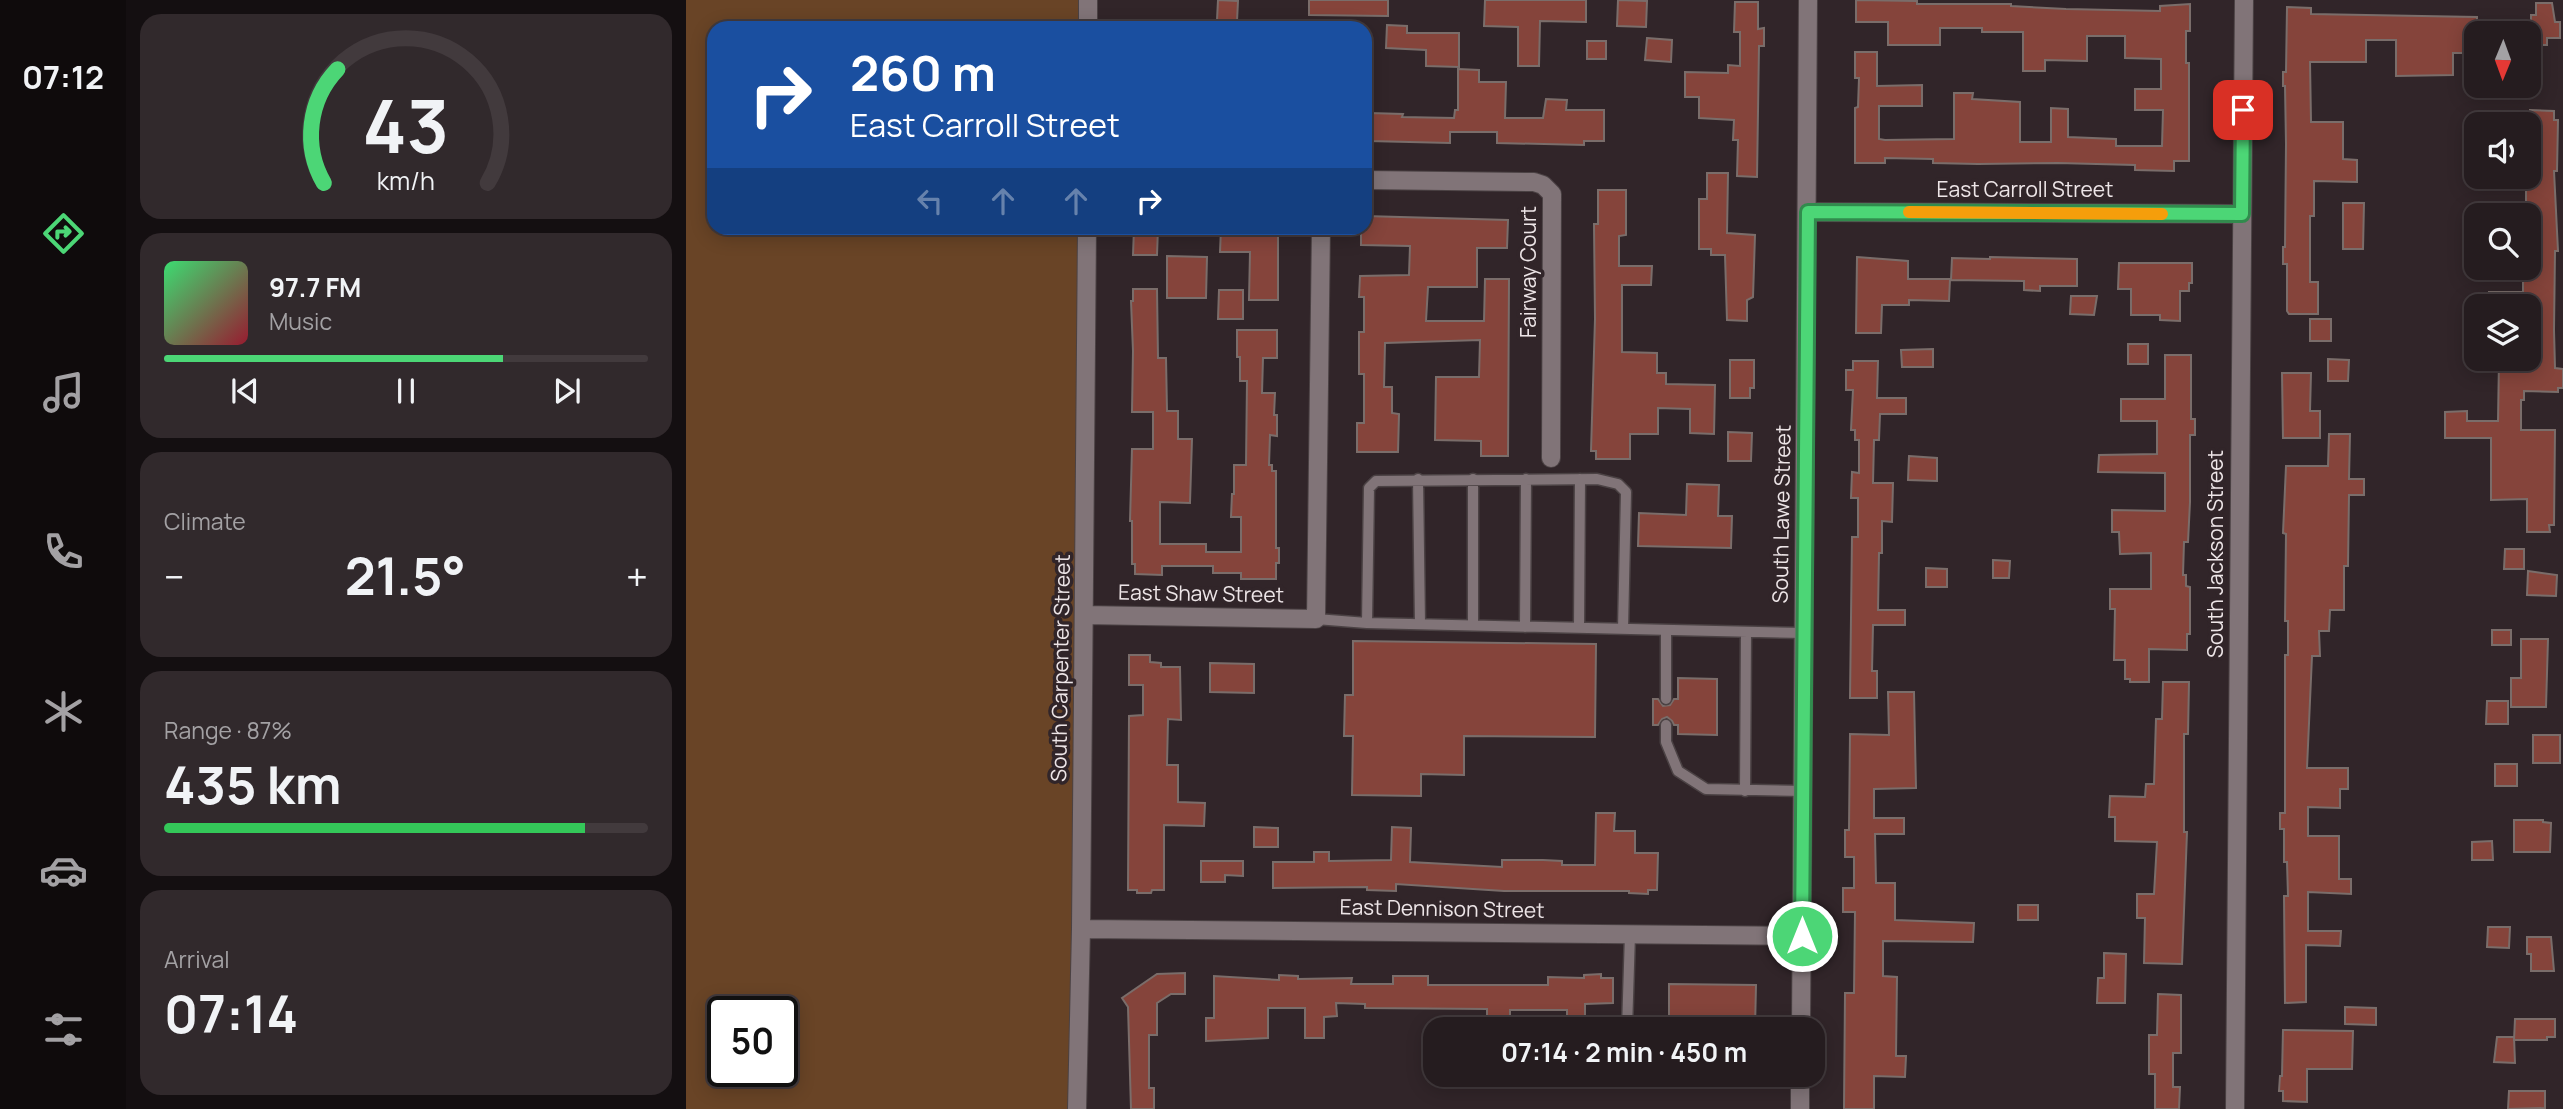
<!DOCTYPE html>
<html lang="en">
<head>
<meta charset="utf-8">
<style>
	body { margin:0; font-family:Manrope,sans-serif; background:#31292c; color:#f1f3f6; height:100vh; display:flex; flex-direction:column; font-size:26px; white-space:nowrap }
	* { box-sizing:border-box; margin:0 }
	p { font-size:23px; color:#a3a1a4 }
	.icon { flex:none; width:38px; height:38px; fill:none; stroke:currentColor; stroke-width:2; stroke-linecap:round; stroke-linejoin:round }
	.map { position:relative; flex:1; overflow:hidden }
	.drawer { display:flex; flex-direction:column; gap:14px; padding:14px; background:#140f11; width:560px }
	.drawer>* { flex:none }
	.hud { position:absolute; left:21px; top:21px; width:665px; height:214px; border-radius:21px; box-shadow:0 4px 18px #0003,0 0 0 2px #423a3d; background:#1a4fa0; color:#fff; overflow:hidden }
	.needle { width:46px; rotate:181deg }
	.controls { position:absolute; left:1778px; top:21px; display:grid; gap:14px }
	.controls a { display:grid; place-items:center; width:77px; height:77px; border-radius:14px; background:#251c1f; box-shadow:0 4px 18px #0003,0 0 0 2px #423a3d; font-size:35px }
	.speed { position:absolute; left:21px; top:996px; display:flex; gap:14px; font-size:35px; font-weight:700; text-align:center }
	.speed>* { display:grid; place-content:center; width:91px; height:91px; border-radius:50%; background:#251c1f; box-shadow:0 4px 18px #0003,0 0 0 2px #423a3d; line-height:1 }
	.speed .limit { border:4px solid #111; border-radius:10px; background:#fff; color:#111 }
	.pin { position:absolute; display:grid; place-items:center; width:60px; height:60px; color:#fff; margin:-30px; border-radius:14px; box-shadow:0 4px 10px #0006 }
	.me { position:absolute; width:77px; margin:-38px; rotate:0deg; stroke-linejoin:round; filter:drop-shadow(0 0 5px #0008) }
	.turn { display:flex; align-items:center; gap:24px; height:147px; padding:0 28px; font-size:32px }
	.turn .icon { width:91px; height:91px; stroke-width:2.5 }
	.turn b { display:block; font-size:49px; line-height:60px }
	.lanes { display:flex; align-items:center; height:66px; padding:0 28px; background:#0003; justify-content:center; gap:35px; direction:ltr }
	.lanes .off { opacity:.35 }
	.big { font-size:52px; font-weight:700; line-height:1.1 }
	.drawer .tile { flex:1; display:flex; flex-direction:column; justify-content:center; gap:10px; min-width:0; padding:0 24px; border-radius:21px; background:#31292c }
	.drawer .dial { align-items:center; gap:0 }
	.dial svg { height:182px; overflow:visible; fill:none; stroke:#423a3d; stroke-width:7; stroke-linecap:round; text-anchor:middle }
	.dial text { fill:#f1f3f6; stroke:none }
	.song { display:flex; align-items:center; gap:21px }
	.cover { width:84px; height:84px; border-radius:10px; background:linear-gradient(135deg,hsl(140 70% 55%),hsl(350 70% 35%)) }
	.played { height:7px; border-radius:4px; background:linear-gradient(90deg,#4cd676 70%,#423a3d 70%) }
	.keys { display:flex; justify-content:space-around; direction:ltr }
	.heat { display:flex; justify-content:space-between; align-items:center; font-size:38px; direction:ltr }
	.charge { height:10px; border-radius:5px; background:linear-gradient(90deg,#34c759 87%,#423a3d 0) }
	.trip { position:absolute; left:737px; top:1017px; width:402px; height:70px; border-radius:21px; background:#251c1f; box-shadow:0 4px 18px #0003,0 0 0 2px #423a3d; font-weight:700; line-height:70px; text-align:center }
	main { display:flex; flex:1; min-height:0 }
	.dock { display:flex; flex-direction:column; width:126px; justify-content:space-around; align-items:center; background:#0f0b0c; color:#a3a1a4 }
	.dock .icon { width:49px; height:49px }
	.dock .on { color:#4cd676 }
	.dock b { font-size:32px; color:#f1f3f6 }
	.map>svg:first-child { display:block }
</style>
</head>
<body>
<main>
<nav class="dock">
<b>07:12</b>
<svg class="icon on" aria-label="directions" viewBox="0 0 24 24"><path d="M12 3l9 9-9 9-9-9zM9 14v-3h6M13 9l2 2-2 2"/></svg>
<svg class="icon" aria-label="music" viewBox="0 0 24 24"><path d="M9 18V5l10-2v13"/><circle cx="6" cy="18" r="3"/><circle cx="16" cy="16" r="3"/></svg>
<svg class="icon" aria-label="phone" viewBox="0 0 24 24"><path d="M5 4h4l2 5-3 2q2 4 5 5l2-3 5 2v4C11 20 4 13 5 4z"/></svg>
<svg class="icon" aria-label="climate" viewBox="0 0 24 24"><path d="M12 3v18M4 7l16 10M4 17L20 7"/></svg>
<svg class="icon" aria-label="car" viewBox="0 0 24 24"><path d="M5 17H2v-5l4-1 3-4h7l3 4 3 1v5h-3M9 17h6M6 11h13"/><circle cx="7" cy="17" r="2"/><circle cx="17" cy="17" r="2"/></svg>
<svg class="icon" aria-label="filters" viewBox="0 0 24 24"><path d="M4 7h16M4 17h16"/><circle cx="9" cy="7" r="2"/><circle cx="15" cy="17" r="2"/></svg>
</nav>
<section class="drawer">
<div class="tile dial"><svg viewBox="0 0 100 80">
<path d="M14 69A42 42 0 1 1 86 69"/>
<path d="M14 69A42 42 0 0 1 20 19" stroke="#4cd676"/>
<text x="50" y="56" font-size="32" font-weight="700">43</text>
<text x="50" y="72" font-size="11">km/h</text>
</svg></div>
<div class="tile">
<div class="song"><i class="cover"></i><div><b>97.7 FM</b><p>Music</p></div></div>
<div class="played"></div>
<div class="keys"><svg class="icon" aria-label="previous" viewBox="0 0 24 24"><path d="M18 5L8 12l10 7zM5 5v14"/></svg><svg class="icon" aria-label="pause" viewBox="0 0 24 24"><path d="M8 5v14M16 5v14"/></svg><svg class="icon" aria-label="next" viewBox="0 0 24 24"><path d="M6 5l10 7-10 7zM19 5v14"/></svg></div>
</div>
<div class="tile"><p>Climate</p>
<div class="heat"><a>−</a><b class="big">21.5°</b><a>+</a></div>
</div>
<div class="tile"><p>Range · 87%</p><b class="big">435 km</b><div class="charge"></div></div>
<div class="tile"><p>Arrival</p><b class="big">07:14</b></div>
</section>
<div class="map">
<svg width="1877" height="1109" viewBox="0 0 1877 1109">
	<rect width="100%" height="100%" fill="#312529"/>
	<path fill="#694426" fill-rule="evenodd" d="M0,0H402V28H28V228H401L392,1109H0ZM37,1012H96V1071H37Z"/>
	<path fill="#85443b" stroke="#7a6d6a" stroke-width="2" d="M532,0L552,1L551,21L531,20Z
		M623,0H702V16L623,15Z
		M799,0H900V22L854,21L853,66H832V27L798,26Z
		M932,0L961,1L960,27L931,26Z
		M1170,0L1231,1V4H1325V6L1380,9L1474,11V6L1504,4V31H1500V63H1503V161H1488V171L1449,170V165L1372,163L1292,164L1247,163V159L1199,158V163H1169V108L1172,107L1173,78H1169V52H1191V86L1236,85V106H1193V139L1199,140L1268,139V93H1287L1286,99L1334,102V142H1365V108L1382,109V137L1430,139V146H1476L1477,110H1449V89H1475V59L1439,58V36H1401V61L1359,60V71H1337V32H1296V28H1254V45H1202V22H1170Z
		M1049,2H1072V29L1078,28V46H1073L1071,177L1051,176L1052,140H1047L1048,120L1013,118V97H999V72L1042,73V65L1054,66V32H1048Z
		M1850,3H1866L1869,22H1874V38H1861V45H1845V15H1850Z
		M1601,7L1625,8V14L1791,17L1790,53H1767V75L1710,76V40H1680V62H1624L1625,122H1657V159L1671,160V182L1628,181V216H1624V282H1632V314H1603L1601,311V264H1597V247H1599L1600,144L1599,86H1597V72H1600Z
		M701,25L721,26V33H773V67L740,66V50L700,48Z
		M961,38L986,40L985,62L959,60Z
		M901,41H920V59H901Z
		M772,69L793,70V82H820L819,118H857L860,99L881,100L880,110H918V141H898V145L811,143V132H764V143L683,141L684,113L717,114L716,117L768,118L769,110H772Z
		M1844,110L1868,111V120H1872L1871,171H1868L1872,251H1869L1868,330L1869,368L1877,369V388H1872V392L1838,391V400H1835V430H1869L1868,525H1863L1864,532H1841V499L1805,500V438H1759V412L1781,411V421H1812L1813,359H1844L1845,306H1803V292H1837V279H1844L1843,224V215H1840V177H1843V166L1845,165Z
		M1021,173H1042L1041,233L1069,235L1067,297L1061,300V321L1041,320L1039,255H1025V249H1013V199H1021Z
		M912,190H940V235L933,236V266H966L965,285H936V352L971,353V373H980V384L1029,385L1028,434L1004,433V409L972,408V434H944V459H910V451H905L909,319L908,224H912Z
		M1657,203H1678L1677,249H1657Z
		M679,216L822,220L821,248H791V287H742L740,321H798L799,279H823L822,456H795V441L749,440L750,377H793L794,340L699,343L698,387H706V413L713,414L712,452H671V423H678V374H673V332H678V297H673L674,276L723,275L724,246L675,245V228H679Z
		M448,228H472L471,255H447Z
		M535,228H592V300H563L564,252H534Z
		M481,256L521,257L520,298H481Z
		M1171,257L1222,261V279H1264L1263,301L1223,300V305H1196L1195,333H1170Z
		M1304,257L1391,259V286H1354V291L1338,290V281L1265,280L1266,258L1304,259Z
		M1433,263H1506V283H1503V291H1494V321L1474,320V315H1445V289H1432Z
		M447,289H471L472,358H480L481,411H492V439H506L504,503L474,502V544H520V552H555V517H545L546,494H548V465H560L561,381H554V357H551V330H591V358H577L576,393H589L588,415H591V436L584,435L583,465H586V471H590V548H593V563H590V579H555V573H527V566H476V575L449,574V564H446V521H444L446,449H467V412H446L447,351L445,301H447Z
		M533,290H557V319H532Z
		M1385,296H1411L1408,315L1384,314Z
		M1624,319H1645V341H1624Z
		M1442,344H1462V364H1442Z
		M1247,349V367H1216L1215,350Z
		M1479,355H1505V419H1509V435H1504V502L1502,542H1498L1497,575H1500V586L1504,587V634H1501V650L1463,649V682H1444V679H1439V660H1428L1429,609H1424V589H1465V553L1434,554L1433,532H1426V510L1479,511V473L1412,472L1413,455L1471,454V421H1435V399H1479Z
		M1642,359L1663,360L1662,381H1642Z
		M1044,360H1068V388H1064V398H1044Z
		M1167,361H1192L1191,398H1220V414H1194L1193,440H1188L1187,483H1207L1206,522L1196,521V553H1193L1192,610H1219V625H1187L1186,671H1191V698H1164L1166,537H1172V498H1165L1166,472L1173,473V440H1169V430H1165L1167,390H1160V370H1167Z
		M1596,373H1625L1624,411H1634V438H1597Z
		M1042,432L1066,433L1065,461H1042Z
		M1643,434H1664L1663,479H1678V495H1663L1662,566H1658V610H1644L1643,631H1633L1634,656H1626L1621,768H1662V789H1654V808L1622,807V836H1653V879H1665V894L1622,892V931H1655L1654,946L1620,945V1002L1599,1003L1598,896H1602L1601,862H1598V829H1594V813H1599V655H1602V621H1599L1600,534L1597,533L1600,466H1642Z
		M1223,456L1251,458V481L1222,480Z
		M1001,484L1033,485L1032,516H1046L1045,548L952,546L953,513L1000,515Z
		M1819,549H1838V569H1818Z
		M1307,560L1324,561L1323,578H1307Z
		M1240,568L1261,569V587H1240Z
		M1842,571L1871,575L1870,596L1841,595Z
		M1806,630H1825V645H1806Z
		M1835,639H1862L1860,707H1825V678H1835Z
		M667,641L910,644L909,737L778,736V775L735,774V796L666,795L667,736H658L659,695H667Z
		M443,655H464V662L475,663V667H494L495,720L482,719L481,765H492V802L519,803L518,826L478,825V890H466L465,893H451V890H442L443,716L457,715V685H443Z
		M524,663L568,664V693L524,692Z
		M992,678L1031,679V735L992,734V725H988L986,721L981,717L976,719L972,725H967V699H972L977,706L984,705L988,699H992Z
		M1477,682H1503L1502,734H1498V832H1501L1496,964L1458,963L1459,918H1451V894H1468L1471,842L1429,841V817H1423L1424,796L1459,797L1460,784H1468L1470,719H1476Z
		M1202,692H1228L1230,788L1188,789V818H1218V834H1189L1190,883H1209V920L1288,923L1287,942L1197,941V976L1211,977L1210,1056H1220L1219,1077L1188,1076V1109H1158L1159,993H1168L1169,912H1157V888H1168V857H1159V830H1163L1164,734L1203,735Z
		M1801,701H1822V724H1800Z
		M1847,735H1874V763H1847Z
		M1809,764H1831V786H1809Z
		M910,813H929L928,831H949V853H972L971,890H962V894L943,893V891H818L710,884V891L681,890V887L587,888V862H628V852H643V861L705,860L706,827L725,828L724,862L816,867V860H857L876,861V865H909Z
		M1828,820H1857V822L1865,823L1864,852H1828Z
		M568,827L592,828V847H568Z
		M1806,841L1807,860H1786V842Z
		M515,861H557V876L539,875V882H515Z
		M1332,905H1352V920H1332Z
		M1802,927H1824L1823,948L1801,947Z
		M1841,937H1865L1868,971H1845V954H1841Z
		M1418,953L1440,954L1439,1003H1411L1412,978H1418Z
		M499,973V994H485L471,1003V1035H463V1088H468V1109H445L442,1007L436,998L471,974Z
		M915,974V978H927V1003L899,1004V1029H881V1010H824V1029H801V1009L679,1008V1004L650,1003L651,1016L638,1017V1038H619V1008H582V1038L520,1041V1018H528V976L593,980V975L612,976V979L666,978L665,984H707V976H742V985H862V977L898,978V975Z
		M983,984L1070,985L1069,1029H983Z
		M1472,994L1495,995V1053H1487V1087H1494L1493,1109H1469V1074H1463V1035H1471Z
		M1659,1007L1690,1008V1025L1659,1024Z
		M1829,1019H1869V1037H1861V1040H1828Z
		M1597,1030L1667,1031L1666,1069H1621V1102L1597,1101V1091H1593L1594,1076H1596Z
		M1811,1037H1828L1829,1063L1808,1062Z
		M1823,1091H1859V1108L1822,1109Z"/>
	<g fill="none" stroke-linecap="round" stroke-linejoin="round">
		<defs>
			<path id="lane" d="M732,479L734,624
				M787,479V625
				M630,619L681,623L1118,633
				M681,623L683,488L690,481L911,479L932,484L940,492L937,629
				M839,627L840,479
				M893,628L894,479
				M980,630V699
				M980,725V742L992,771L1020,789L1117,791
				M1059,791L1060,632
				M941,1029L944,934"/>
			<path id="street" d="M402,28V0
				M679,180L848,182L857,185L866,194L865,458
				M1122,212L1556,214
				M398,615L630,619L635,228
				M395,929L1116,936
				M391,1109L395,929L401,228
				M1549,1109L1558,0"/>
			<path id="secondary" d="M1115,1029L1122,0
				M1114,1109V1074"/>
		</defs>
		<use href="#lane" stroke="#4b4244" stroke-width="13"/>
		<use href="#street" stroke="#4b4244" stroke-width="20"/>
		<use href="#secondary" stroke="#4b4244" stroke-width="20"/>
		<path stroke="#6f6568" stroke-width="3.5" stroke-dasharray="5 3.5" stroke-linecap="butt" d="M269,228V235"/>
		<use href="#lane" stroke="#817478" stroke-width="10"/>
		<use href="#street" stroke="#817478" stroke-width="18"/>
		<use href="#secondary" stroke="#817478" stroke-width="18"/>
	</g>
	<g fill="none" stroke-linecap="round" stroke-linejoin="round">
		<defs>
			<path id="route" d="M1116,936L1122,212L1556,214L1557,110"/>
		</defs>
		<use href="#route" stroke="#318b4d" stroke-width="18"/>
		<use href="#route" stroke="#4cd676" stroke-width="12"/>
		<path stroke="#f59e0b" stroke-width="12" d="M1223,212L1476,214"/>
	</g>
	<g text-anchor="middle" stroke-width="7" stroke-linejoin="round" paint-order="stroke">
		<g font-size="21" fill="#ede5e7" stroke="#312529">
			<text x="1339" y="197">East Carroll Street</text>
			<text transform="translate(843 272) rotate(-90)" y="7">Fairway Court</text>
			<text transform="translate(1096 514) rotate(-89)" y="7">South Lawe Street</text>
			<text transform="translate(1530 554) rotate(-90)" y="7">South Jackson Street</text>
			<text transform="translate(515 594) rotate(1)" y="7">East Shaw Street</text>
			<text transform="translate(375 668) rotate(-89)" y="7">South Carpenter Street</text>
			<text transform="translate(756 909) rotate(1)" y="7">East Dennison Street</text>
		</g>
	</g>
</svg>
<div class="controls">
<a><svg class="needle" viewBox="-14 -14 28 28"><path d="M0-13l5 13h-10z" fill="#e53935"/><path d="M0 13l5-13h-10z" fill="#a3a1a4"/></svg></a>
<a><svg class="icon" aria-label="sound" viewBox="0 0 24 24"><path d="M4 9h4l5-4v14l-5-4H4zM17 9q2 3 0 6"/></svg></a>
<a><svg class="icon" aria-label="search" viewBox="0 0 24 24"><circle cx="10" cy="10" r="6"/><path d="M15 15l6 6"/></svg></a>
<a><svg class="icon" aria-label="layers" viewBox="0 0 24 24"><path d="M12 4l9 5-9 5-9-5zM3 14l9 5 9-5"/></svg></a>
</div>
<div class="speed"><div class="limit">50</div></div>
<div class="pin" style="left:1557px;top:110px;background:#d93025"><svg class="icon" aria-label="arrive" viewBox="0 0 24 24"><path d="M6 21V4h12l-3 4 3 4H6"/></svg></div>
<svg class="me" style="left:1116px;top:936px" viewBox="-20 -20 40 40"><circle r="17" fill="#4cd676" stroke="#fff" stroke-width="3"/><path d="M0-11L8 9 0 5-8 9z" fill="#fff"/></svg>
<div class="trip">07:14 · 2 min · 450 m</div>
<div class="hud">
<div class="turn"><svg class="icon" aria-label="right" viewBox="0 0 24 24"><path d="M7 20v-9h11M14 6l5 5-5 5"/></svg><div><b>260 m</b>East Carroll Street</div></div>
<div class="lanes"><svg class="icon off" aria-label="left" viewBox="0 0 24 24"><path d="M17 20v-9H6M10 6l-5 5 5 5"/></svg><svg class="icon off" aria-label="ahead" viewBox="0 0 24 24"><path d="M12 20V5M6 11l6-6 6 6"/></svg><svg class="icon off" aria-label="ahead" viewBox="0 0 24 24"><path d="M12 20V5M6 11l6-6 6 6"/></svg><svg class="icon" aria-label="right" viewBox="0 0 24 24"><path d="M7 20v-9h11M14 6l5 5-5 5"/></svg></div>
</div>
</div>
</main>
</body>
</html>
